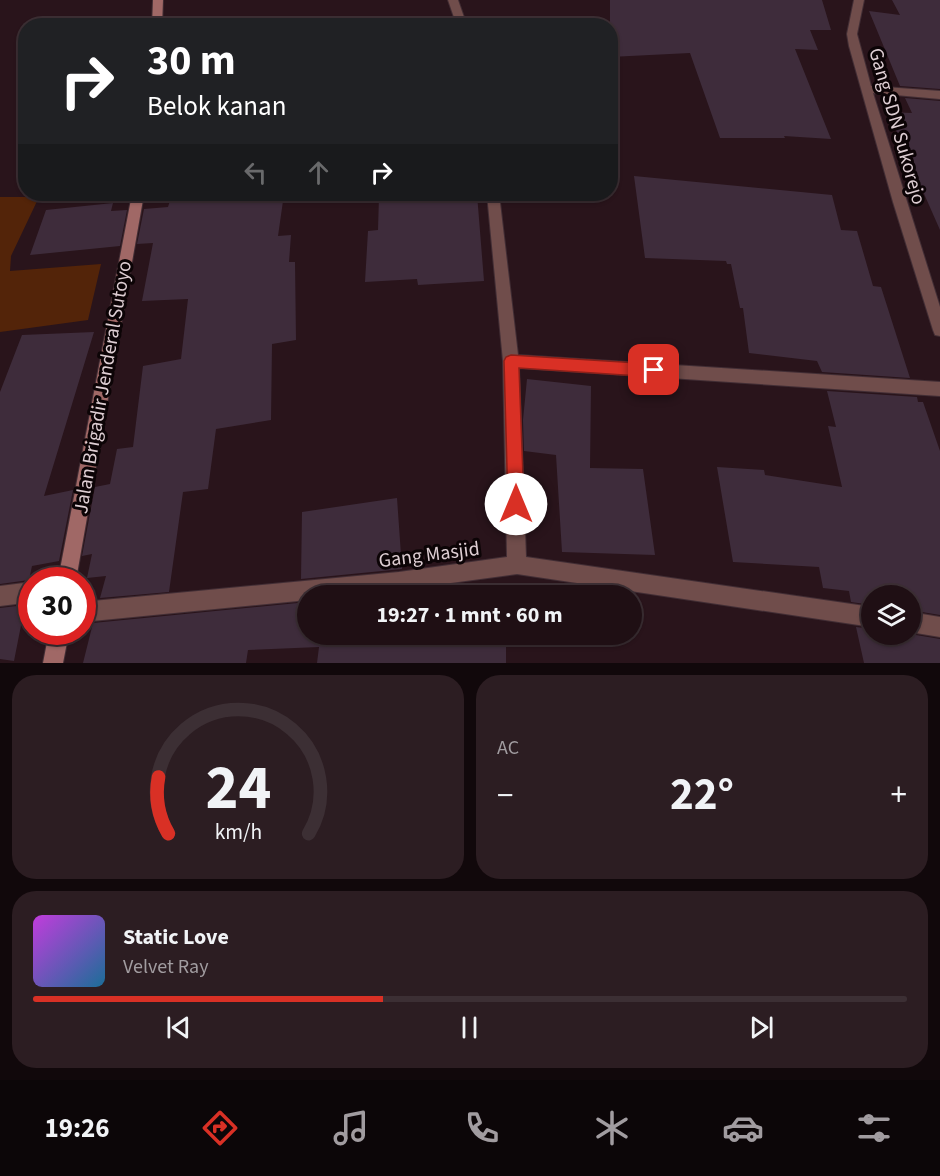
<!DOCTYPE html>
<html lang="id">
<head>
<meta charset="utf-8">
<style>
	body { margin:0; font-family:"Source Sans 3",sans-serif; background:#2c1d22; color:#f1f3f6; height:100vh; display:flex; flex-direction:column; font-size:22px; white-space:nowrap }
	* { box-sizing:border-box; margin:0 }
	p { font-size:20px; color:#a19ca0 }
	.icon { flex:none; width:33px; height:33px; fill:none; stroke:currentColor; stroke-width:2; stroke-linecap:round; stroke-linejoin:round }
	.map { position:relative; height:663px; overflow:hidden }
	.sheet { display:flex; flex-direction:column; gap:12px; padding:12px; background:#11080b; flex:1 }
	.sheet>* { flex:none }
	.banner { position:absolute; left:18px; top:18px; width:600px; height:183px; border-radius:24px; box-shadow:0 2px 4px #0004,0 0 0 2px #3c2f34; background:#202124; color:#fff; overflow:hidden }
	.fabs { position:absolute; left:861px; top:585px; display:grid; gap:12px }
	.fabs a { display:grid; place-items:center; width:60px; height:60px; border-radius:50%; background:#1f0f14; box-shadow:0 2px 4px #0004,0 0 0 2px #3c2f34; font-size:30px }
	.speed { position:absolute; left:18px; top:567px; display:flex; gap:12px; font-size:30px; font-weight:700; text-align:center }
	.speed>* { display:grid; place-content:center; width:78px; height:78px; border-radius:50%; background:#1f0f14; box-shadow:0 2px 4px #0004,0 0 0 2px #3c2f34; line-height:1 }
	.speed .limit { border:9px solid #d22; background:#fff; color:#111 }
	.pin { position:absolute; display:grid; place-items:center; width:51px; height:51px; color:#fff; margin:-26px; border-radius:12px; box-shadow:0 3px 9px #0006 }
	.me { position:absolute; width:66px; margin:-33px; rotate:0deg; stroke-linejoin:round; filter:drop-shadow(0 0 4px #0008) }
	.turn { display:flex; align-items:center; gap:21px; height:126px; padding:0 30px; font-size:27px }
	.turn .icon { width:78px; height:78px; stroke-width:2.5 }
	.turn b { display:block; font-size:42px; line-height:51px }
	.lanes { display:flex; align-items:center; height:57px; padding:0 30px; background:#0003; justify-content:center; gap:30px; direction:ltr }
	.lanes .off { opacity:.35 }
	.big { font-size:45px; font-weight:700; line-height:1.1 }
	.sheet .card { flex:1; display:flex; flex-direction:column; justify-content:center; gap:9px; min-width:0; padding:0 21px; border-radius:24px; background:#2c1d22 }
	.sheet .dial { align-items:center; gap:0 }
	.dial svg { height:156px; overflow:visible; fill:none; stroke:#3c2f34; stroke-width:7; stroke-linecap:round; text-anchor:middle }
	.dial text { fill:#f1f3f6; stroke:none }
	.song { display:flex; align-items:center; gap:18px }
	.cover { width:72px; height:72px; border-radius:9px; background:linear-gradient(135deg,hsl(290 70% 55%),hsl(200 70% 35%)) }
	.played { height:6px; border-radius:3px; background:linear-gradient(90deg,#d93025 40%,#3c2f34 40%) }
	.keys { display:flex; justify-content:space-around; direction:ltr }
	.heat { display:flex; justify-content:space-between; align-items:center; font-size:33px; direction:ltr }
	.sheet .tiles { flex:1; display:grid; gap:12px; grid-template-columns:1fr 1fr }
	.card:last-child { grid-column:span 2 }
	.trip { position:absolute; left:297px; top:585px; width:345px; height:60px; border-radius:30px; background:#1f0f14; box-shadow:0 2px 4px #0004,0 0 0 2px #3c2f34; font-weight:700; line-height:60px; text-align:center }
	.tab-bar { display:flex; height:96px; justify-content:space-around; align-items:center; background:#0c0608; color:#a19ca0 }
	.tab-bar .icon { width:42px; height:42px }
	.tab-bar .active { color:#d93025 }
	.tab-bar b { font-size:27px; color:#f1f3f6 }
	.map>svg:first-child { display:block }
</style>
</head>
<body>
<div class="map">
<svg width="940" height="663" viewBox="0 0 940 663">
	<rect width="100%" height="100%" fill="#29141b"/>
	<path fill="#532409" d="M0,197H39L11,256L10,271L101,264L88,320L0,332Z"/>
	<path fill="#3e2c3b" d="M610,0H822L831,30H810L818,50L795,49L831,139L784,136L785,138H720L690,53L610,57Z
		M892,0H940V89L900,86L869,11L900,15Z
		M905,98L940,101V230L888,112L912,113Z
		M634,176L832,195L841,230L857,231L873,286L881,287L910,378L822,372L817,361L749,353L743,308H740L731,264H727L726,261L645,258Z
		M172,194H284L278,236L291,235L289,262H295L296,340L272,344L271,420L216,429L208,489L183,492L169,592L100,598L106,576L87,578L92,554L82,556L95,487L110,484L117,449L133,447L143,366L181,359L188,299L142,301L153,243L137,244L144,209L168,207Z
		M398,194H477L484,281L418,285L417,279L365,282L368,231L378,230L379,196Z
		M113,203L111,211L127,210L120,246L30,255L46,210Z
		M94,332L44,496L73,490L59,561L32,566L29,580L0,584V392L22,335Z
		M527,379L591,386L590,468L643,469L655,555L562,552L556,455L524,451L523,420Z
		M827,391L917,397L918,402H923L940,451V615L910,610V596H872V605L851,602L849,591L823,588L819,567L733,562L717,467L764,470L765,475L842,487L828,426L836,427Z
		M397,498L402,569L301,579L302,512Z
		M428,588L506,592V596H372Z
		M308,602V634H506V663H317L319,647L248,650L246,663H83L93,623Z
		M25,605L14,661L0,659V608Z
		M856,627L872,629V634H910L940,639V663H864Z"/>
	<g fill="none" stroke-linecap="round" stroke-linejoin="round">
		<defs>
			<path id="street" d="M448,0H458L467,26H457Z
				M854,0H864L857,34L871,86L940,91V99L873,93L940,307V336L935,335L933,330L893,202L849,46L847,34Z
				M487,194H499L518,355L940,382V396L519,368L526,557L872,607V627L517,574L399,590L348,596H308V600L82,622V602L399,572L507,557L503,361Z
				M32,582V602L0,606V586Z
				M910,612L940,617V637L910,632Z"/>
			<path id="secondary" d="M153,0H163L162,26H152Z
				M132,194H144L76,580H58Z
				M49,632H69L63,663H43Z"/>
		</defs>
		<use href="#street" stroke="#422e35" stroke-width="2"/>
		<use href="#secondary" stroke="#422e35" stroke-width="2"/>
		<use href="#street" fill="#704d4b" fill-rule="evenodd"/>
		<use href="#secondary" fill="#a06866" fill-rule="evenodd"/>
	</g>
	<path fill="#d93025" stroke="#8d1f18" stroke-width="1.5" d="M511,355L654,364L659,366L661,370L659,375L654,377L519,368L524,504L522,510L516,512L510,510L508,504L504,361L506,357Z"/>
	<g text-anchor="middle" stroke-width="6" stroke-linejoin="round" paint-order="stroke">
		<g font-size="20" fill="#deced3" stroke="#0c0406">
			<text transform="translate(898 126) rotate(74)" y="7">Gang SDN Sukorejo</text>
			<text transform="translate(102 387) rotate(-80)" y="7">Jalan Brigadir Jenderal Sutoyo</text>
			<text transform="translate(429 554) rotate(-7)" y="7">Gang Masjid</text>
		</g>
	</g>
</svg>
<div class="fabs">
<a><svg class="icon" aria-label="layers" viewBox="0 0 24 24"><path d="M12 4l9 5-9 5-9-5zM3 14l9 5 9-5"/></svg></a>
</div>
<div class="speed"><div class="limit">30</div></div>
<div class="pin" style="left:654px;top:370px;background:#d93025"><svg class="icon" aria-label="arrive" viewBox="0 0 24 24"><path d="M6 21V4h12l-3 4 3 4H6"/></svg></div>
<svg class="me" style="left:516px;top:504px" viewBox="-20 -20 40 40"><circle r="19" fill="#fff"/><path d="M0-13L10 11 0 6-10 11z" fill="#d93025"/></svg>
<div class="trip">19:27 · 1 mnt · 60 m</div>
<div class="banner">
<div class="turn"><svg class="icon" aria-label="right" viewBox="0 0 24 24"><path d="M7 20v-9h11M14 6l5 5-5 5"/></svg><div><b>30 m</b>Belok kanan</div></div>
<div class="lanes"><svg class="icon off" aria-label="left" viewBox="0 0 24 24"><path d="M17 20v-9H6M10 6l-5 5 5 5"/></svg><svg class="icon off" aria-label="ahead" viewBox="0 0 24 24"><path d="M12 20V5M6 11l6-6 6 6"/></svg><svg class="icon" aria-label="right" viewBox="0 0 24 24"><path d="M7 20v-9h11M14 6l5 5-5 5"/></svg></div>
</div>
</div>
<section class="sheet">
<div class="tiles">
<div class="card dial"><svg viewBox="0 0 100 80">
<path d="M14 69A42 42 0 1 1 86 69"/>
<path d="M14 69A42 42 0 0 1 9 40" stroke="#d93025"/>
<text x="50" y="56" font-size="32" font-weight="700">24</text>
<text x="50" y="72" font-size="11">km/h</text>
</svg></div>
<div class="card"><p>AC</p>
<div class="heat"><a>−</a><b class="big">22°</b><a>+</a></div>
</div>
<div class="card">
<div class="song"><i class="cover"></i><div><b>Static Love</b><p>Velvet Ray</p></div></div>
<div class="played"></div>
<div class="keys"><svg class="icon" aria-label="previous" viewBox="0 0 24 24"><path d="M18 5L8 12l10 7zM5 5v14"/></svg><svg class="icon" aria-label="pause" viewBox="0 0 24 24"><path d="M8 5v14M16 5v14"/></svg><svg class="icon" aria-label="next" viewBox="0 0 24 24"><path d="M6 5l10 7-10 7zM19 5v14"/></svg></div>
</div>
</div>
</section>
<nav class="tab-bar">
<b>19:26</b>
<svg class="icon active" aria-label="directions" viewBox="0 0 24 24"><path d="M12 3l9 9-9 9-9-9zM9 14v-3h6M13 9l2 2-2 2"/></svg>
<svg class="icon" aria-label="music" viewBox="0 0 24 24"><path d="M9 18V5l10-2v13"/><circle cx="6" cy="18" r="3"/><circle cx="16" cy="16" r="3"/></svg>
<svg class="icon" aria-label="phone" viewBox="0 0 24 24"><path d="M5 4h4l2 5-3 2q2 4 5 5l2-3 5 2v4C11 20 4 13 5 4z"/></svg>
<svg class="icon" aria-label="climate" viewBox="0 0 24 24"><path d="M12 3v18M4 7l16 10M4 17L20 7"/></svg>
<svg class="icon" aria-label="car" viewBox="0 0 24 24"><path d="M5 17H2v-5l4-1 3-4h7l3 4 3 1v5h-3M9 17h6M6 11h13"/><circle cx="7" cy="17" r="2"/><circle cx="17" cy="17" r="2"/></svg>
<svg class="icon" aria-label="filters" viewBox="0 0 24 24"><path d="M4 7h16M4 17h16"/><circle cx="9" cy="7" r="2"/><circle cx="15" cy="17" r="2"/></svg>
</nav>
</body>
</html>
